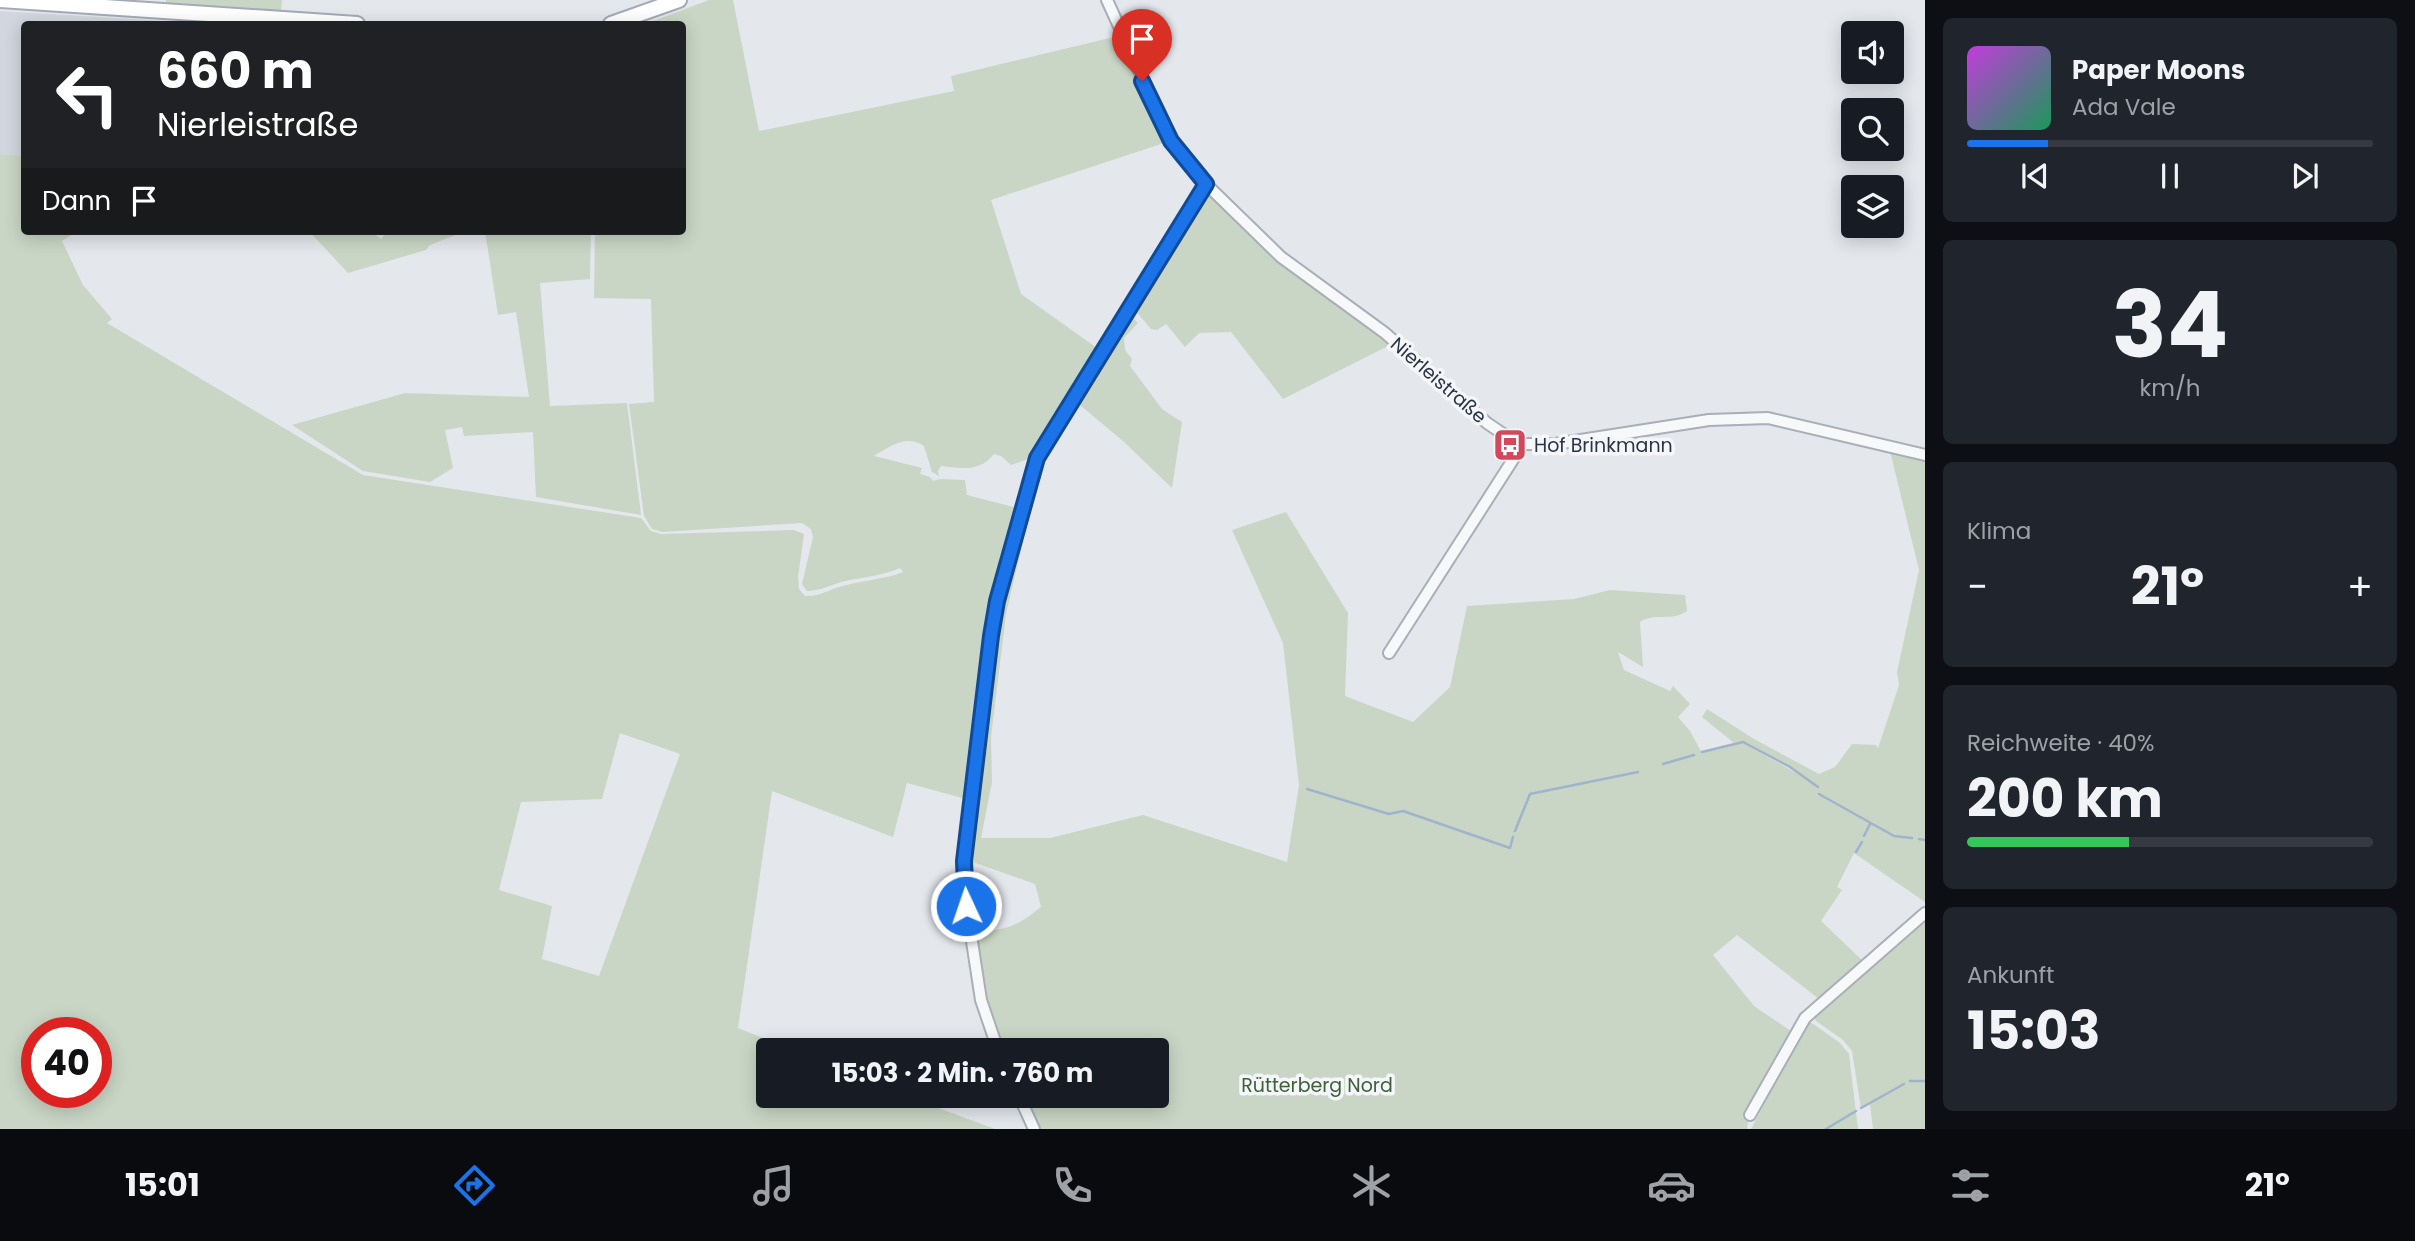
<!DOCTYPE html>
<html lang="de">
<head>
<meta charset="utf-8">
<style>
	body { margin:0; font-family:Poppins,sans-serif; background:#20242c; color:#f1f3f6; height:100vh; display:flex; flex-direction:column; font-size:26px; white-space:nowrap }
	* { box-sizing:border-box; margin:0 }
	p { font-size:23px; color:#9ea1a6 }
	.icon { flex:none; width:38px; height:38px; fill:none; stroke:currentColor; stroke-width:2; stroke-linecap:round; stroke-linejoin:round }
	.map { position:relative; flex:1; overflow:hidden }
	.details { display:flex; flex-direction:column; gap:18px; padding:18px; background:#0d0f14; width:490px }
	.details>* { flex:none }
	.top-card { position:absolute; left:21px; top:21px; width:665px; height:214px; border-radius:7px; box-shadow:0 4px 18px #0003; background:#202124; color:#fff; overflow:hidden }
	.tools { position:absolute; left:1841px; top:21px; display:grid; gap:14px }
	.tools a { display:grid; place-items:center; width:63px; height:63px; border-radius:7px; background:#171b24; box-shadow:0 4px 18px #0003; font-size:35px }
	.speed { position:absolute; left:21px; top:1017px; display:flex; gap:14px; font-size:35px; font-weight:700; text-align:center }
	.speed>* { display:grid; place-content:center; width:91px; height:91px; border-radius:50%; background:#171b24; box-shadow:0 4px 18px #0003; line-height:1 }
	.speed .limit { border:10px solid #d22; background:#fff; color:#111 }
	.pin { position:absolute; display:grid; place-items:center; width:60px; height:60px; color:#fff; margin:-72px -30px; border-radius:50% 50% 50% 0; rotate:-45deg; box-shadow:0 0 7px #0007 }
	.pin .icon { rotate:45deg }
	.me { position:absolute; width:77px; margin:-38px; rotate:357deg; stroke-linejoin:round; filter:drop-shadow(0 0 5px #0008) }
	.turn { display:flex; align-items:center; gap:24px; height:147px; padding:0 21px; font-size:32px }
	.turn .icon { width:91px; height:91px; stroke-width:2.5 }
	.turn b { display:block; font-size:49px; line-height:60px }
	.then { display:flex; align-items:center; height:66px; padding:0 21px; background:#0003; gap:14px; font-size:26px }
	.big { font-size:52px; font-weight:700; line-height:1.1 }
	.details .tile { flex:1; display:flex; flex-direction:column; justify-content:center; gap:10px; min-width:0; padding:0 24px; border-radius:10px; background:#20242c }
	.details .dial { align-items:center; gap:0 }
	.dial b { font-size:91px; line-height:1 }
	.song { display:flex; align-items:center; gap:21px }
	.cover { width:84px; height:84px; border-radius:10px; background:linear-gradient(135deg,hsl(290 70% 55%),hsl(150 70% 35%)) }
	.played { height:7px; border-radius:4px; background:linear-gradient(90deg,#1a73e8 20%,#363941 20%) }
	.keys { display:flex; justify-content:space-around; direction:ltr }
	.heat { display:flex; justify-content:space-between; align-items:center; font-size:38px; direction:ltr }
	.charge { height:10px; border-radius:5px; background:linear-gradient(90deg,#34c759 40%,#363941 0) }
	.trip { position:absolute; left:756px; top:1038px; width:413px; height:70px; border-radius:7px; background:#171b24; box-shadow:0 4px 18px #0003; font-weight:700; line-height:70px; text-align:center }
	.tab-bar { display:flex; height:112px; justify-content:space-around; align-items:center; background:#090b0e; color:#9ea1a6 }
	.tab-bar .icon { width:49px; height:49px }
	.tab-bar .active { color:#1a73e8 }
	.tab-bar b { font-size:32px; color:#f1f3f6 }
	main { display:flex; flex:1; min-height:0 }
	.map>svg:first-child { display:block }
</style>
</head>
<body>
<main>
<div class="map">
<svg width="1925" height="1129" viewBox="0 0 1925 1129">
	<rect width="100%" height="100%" fill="#e4e7ec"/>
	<path fill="#d2d6de" d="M0,11L181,22V24H24V156L0,154Z"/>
	<path fill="#c9d6c5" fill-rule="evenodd" d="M166,0H282L281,13L166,6Z
		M709,0H733L759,131L954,91L951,76L1118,36L1164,143L991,200L1021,294L1097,348L1031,458L1011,465L1001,456L994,454C979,473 961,468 941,466L938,471L939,476L932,472L924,446C907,434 890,446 874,456L922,468L920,474L930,477L933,481L940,479L965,480L967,495L1017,508L986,630L966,799L907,783L893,837L772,791L738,1028L792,1050H768V1096H906L995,1129H0V154L24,156V231H77L62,241L83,285L112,319L107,323L363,475L641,518L651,531L661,534L793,530L804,534L798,577L799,589L805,596C819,597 830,589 843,586C863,580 883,580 903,572L900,568C882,576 864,577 845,581C832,584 821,591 807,591L802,584L813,537L811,529L802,523L662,532L652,529L644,516L629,404L654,402L651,299L594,298L595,231H682V24H645ZM620,733L680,754L599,976L542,959L552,906L499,890L521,802L602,799ZM37,1032H96V1092H37Z
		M1209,196H1211L1392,344L1283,399L1231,332L1199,333L1185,347L1166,324L1157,330L1151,329L1134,309Z
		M309,231H370L381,239L388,231H465L430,245L426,250L348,273Z
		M485,231H591L590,279L540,283L550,406L627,403L641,515L536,497L533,432L464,436L462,427L445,430L453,468L430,482L363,471L292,425L405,393L529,397L516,312L498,315Z
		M1131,316L1138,323L1124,338L1125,350L1132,359L1130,366L1162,409L1182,422L1172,488L1124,442L1080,405L1078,400Z
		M1890,451L1925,458V902L1854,853L1837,887L1842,890L1821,921L1863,961L1819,999L1737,935L1713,955L1754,1006L1791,1031L1742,1117L1749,1115L1747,1129H1038L1022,1096H1157V1050H1000L979,977L976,931C1006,931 1017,926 1041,907L1035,884L967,860L999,607L1042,460L1006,614L991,737L992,782L981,838H1050L1143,815L1287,862L1299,785L1283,643L1232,530L1286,512L1348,613L1345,696L1413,722L1450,687L1467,606L1574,599L1610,590L1685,595L1687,611C1672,622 1655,612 1640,622L1643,667L1618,652L1624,670L1670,691L1673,686L1690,704L1678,717L1690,731L1702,753L1743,743L1814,783L1791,767L1746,743H1734L1702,717L1707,709L1754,739L1819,774L1835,767L1852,744L1876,745L1878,748L1899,685L1897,672L1919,570Z
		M1925,919V1129H1873L1870,1104L1861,1109L1852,1051L1843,1040L1816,1021L1814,1017Z
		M1808,1023H1812L1840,1043L1849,1054L1858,1129H1751Z"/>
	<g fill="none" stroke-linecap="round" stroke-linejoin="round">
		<path stroke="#9fb4cc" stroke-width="2.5" d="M1702,752L1743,742L1790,767L1818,787
			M1663,764L1694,755
			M1307,789L1389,814L1403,811L1510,848L1513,837
			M1819,794L1894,836L1912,838
			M1515,831L1530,794L1638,772
			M1864,836L1870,824
			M1919,839L1925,840
			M1856,852L1862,842
			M1910,1081H1925
			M1861,1108L1904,1084
			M1826,1129L1856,1111"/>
		<defs>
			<path id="minor" d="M1107,0L1171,141L1206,184L1281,257L1385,333L1487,423L1512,440L1523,444H1555L1709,420L1768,418L1925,455
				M1389,653L1523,444
				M998,1050L981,1000L963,883L970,808L997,601L1037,458L1206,184
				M1019,1096L1034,1129
				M1750,1115L1805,1018L1925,913"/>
			<path id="major" d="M0,0L357,24
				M611,24L679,0"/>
		</defs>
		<use href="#minor" stroke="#a9aeb7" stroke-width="14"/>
		<use href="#major" stroke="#a3abb8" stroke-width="18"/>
		<use href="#minor" stroke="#f7f8fa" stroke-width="10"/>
		<use href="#major" stroke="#fff" stroke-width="14"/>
	</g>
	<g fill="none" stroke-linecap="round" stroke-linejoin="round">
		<defs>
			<path id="route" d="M966,906L964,861L991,636L997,601L1037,458L1206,184L1171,141L1142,81"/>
		</defs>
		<use href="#route" stroke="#114b97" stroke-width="18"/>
		<use href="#route" stroke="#1a73e8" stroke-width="12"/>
	</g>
	<defs>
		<symbol id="bus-square" viewBox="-11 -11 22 22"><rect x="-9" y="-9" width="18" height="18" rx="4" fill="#d1495b" stroke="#f4f6f9"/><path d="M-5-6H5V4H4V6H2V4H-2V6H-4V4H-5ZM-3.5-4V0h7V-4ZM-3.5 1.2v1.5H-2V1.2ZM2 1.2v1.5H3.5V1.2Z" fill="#fff"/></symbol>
	</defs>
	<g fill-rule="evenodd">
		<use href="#bus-square" x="1491" y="426" width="38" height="38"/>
	</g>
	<g text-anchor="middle" stroke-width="7" stroke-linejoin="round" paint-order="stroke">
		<g font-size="19" fill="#2b3445" stroke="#f4f6f9">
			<text transform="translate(1439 380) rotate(41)" y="7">Nierleistraße</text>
		</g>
		<g font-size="19" fill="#2b3445" stroke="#f4f6f9" text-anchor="start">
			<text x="1534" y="452">Hof Brinkmann</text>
		</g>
		<g font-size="19" fill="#3f6138" stroke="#f4f6f9">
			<text x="1317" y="1092">Rütterberg Nord</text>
		</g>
	</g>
</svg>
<div class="tools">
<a><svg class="icon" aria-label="sound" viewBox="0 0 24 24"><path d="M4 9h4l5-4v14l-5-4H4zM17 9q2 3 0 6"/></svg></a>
<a><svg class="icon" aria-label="search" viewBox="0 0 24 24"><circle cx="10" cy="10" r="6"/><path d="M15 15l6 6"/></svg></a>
<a><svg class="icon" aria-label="layers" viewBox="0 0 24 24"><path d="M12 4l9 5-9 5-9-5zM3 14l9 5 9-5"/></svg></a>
</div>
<div class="speed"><div class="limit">40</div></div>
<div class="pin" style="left:1142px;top:81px;background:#d93025"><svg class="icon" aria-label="arrive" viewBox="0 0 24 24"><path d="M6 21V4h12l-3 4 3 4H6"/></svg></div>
<svg class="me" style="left:966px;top:906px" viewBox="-20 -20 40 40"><circle r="17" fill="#1a73e8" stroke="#fff" stroke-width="3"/><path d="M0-11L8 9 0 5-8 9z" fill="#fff"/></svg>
<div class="trip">15:03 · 2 Min. · 760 m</div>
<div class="top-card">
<div class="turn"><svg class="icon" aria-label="left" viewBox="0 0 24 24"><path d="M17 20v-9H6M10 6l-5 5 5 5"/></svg><div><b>660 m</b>Nierleistraße</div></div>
<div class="then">Dann<svg class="icon" aria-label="arrive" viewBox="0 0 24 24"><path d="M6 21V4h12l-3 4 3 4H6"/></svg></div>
</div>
</div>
<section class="details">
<div class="tile">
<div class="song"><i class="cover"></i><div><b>Paper Moons</b><p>Ada Vale</p></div></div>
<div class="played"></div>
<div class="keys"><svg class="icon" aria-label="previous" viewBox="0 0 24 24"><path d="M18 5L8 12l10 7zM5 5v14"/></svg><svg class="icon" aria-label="pause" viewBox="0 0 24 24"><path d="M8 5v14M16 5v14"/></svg><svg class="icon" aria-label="next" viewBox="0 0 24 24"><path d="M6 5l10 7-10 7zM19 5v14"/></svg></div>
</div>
<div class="tile dial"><b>34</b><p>km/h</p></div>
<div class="tile"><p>Klima</p>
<div class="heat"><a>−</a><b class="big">21°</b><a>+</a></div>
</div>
<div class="tile"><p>Reichweite · 40%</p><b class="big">200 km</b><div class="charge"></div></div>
<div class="tile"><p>Ankunft</p><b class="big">15:03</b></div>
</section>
</main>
<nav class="tab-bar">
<b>15:01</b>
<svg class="icon active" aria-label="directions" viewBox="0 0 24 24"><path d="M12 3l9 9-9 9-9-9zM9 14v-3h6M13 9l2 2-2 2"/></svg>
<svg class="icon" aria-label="music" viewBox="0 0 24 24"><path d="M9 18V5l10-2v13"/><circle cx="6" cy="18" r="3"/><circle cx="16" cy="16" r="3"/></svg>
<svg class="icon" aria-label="phone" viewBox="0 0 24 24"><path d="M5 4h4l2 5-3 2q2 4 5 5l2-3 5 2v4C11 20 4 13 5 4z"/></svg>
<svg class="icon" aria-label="climate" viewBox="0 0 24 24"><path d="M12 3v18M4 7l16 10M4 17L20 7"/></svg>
<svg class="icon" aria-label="car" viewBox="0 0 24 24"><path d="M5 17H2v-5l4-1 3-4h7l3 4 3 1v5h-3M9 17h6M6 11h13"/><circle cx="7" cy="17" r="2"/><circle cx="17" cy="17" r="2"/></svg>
<svg class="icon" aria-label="filters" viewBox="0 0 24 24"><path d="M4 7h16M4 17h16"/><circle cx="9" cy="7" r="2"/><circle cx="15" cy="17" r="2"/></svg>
<b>21°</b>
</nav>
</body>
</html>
